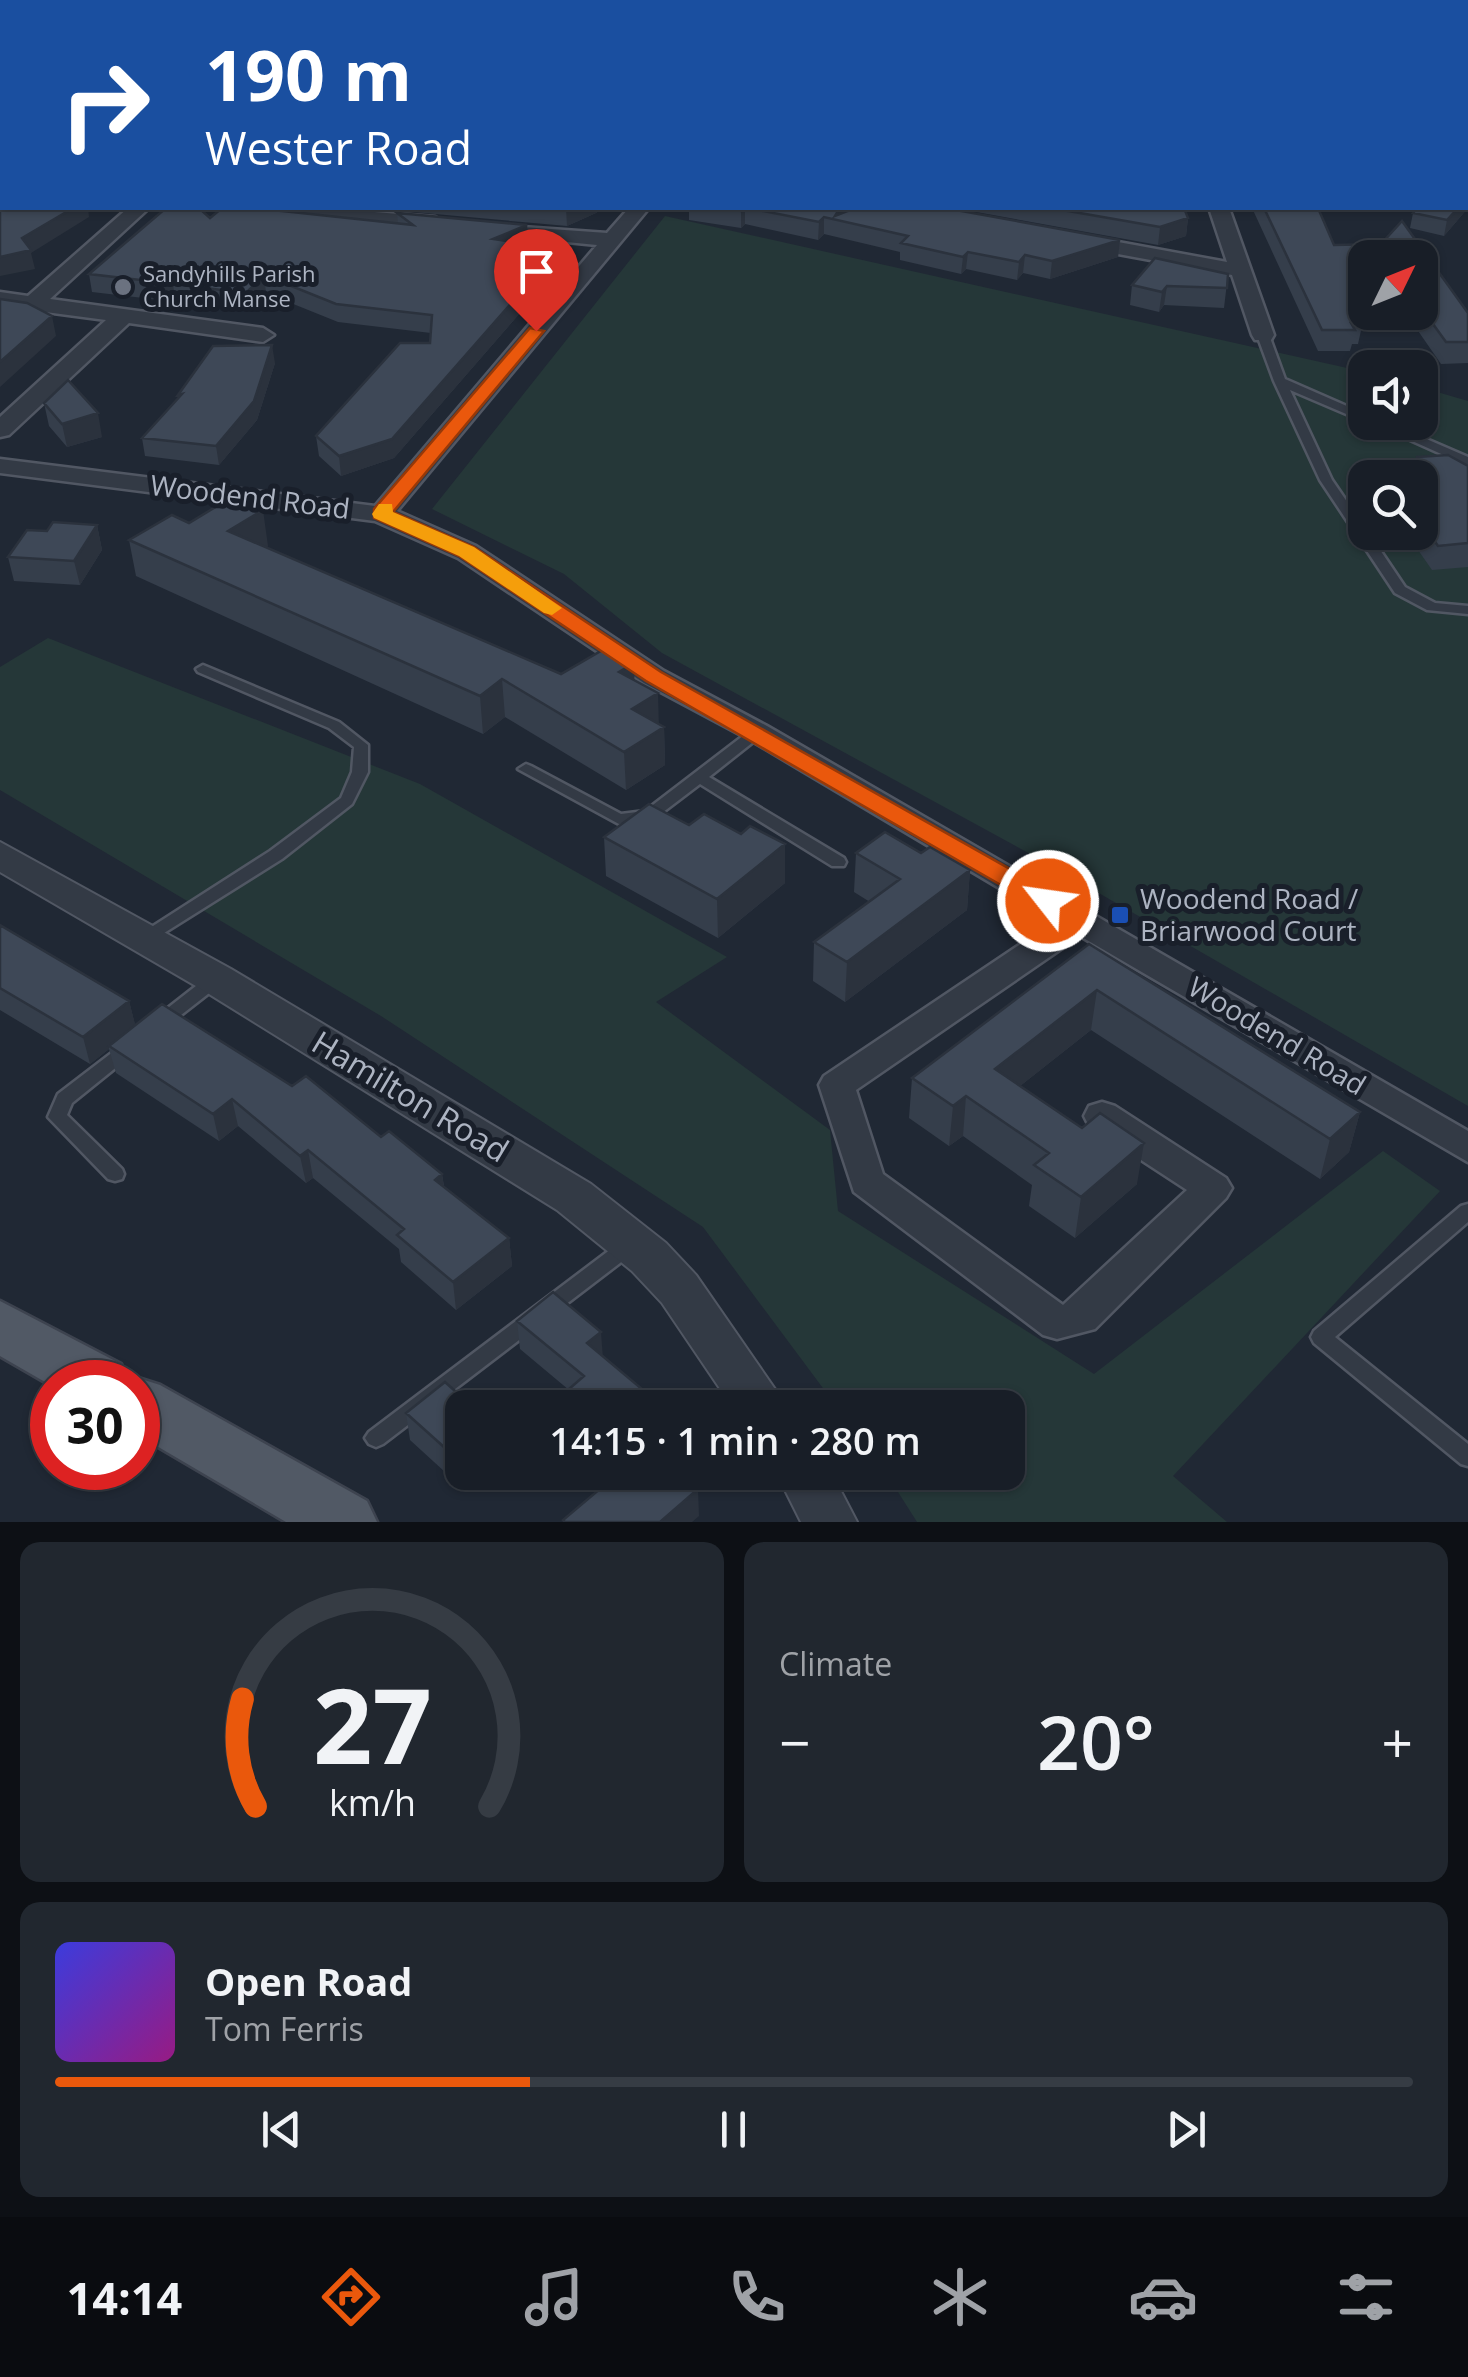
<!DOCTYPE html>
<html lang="en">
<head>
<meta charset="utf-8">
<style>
	body { margin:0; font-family:"Open Sans",sans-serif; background:#21272f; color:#f1f3f6; height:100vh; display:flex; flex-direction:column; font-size:38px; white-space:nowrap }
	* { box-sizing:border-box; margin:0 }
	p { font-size:32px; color:#9fa2a7 }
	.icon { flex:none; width:55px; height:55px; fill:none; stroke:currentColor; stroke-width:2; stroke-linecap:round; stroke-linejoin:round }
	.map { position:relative; height:1522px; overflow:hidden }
	.drawer { display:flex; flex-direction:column; gap:20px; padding:20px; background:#0d1015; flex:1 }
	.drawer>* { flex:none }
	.top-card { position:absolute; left:0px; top:0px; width:1470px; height:210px; box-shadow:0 2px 8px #0004,0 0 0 2px #363c44; background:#1a4fa0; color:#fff; overflow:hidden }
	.needle { width:65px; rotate:47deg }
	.tools { position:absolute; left:1348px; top:240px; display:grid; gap:20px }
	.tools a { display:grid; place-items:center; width:90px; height:90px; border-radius:20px; background:#181e27; box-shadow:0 2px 8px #0004,0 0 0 2px #363c44; font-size:50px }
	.speed { position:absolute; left:30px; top:1360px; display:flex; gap:20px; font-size:50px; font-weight:700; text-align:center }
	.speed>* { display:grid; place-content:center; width:130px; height:130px; border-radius:50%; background:#181e27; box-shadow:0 2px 8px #0004,0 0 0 2px #363c44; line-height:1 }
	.speed .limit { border:15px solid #d22; background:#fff; color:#111 }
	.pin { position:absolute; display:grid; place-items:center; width:85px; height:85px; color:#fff; margin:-102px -42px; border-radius:50% 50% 50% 0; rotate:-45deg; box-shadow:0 0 10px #0007 }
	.pin .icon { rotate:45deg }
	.me { position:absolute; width:110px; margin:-55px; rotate:300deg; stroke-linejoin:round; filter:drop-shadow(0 0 8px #0008) }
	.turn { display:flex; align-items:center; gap:35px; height:210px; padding:0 40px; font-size:45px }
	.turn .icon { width:130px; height:130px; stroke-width:2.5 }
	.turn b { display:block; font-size:70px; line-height:85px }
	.big { font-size:75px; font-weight:600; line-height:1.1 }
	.drawer .tile { flex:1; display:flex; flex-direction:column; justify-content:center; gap:15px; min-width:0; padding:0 35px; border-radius:20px; background:#21272f }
	.drawer .dial { align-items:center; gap:0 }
	.dial svg { height:260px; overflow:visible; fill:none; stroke:#363c44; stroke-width:7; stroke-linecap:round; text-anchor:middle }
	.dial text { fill:#f1f3f6; stroke:none }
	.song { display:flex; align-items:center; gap:30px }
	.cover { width:120px; height:120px; border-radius:15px; background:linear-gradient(135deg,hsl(240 70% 55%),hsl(310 70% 35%)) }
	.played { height:10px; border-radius:5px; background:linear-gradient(90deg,#ea580c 35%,#363c44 35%) }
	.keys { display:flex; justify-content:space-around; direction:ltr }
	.heat { display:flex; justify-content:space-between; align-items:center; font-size:55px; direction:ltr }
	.drawer .tiles { flex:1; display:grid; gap:20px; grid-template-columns:1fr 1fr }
	.tile:last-child { grid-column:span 2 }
	.trip { position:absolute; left:445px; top:1390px; width:580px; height:100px; border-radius:20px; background:#181e27; box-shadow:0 2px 8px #0004,0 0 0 2px #363c44; font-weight:600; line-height:100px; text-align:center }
	.menu { display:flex; height:160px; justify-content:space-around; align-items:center; background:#0a0c10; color:#9fa2a7 }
	.menu .icon { width:70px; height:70px }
	.menu .current { color:#ea580c }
	.menu b { font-size:45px; color:#f1f3f6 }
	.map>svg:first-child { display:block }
</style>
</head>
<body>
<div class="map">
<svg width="1468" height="1522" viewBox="0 0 1468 1522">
	<rect width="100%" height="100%" fill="#202834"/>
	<path fill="#253738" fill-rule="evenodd" d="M665,216L1365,372V422H1420V387L1468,401V1106L1045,862L662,653L564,574L432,509ZM1365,478H1420V532H1365Z
		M48,638L420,784L727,957L656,1002L830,1130L838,1211L1094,1374L1383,1151L1440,1191L1173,1476L1227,1522H917L886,1473L1008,1472V1408L837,1407L703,1227L381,1016L0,790V667Z"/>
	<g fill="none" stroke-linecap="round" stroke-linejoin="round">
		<defs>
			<path id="service" d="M1263,332L1269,335L1285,379L1365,414V422L1290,390L1332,480L1365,528V532H1368L1405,587L1435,603L1468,606V614L1427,610L1395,593L1320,480L1274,381L1257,335Z
				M1370,422H1387L1468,457V466Z
				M203,665L339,722L368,745V772L352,804L282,859L145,945L139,943L137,939L139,935L270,851L341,798L352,772L354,747L329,728L198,672L196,669Z
				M757,728L764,732L762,735L709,777L844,858L846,862L844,866H832L700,784L654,819L619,824L518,769L526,764L531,766L621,814L645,811L752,729Z
				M216,973L222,975L224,979L222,983L167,1026H155L152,1022L155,1018L210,975Z
				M128,1043L134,1045L137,1049L134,1053L72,1103L67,1115L122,1169L124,1174L122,1179L115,1181L108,1179L48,1117L58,1094L122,1045Z
				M1468,1204V1222L1335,1337L1468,1444V1466L1461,1464L1314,1343L1311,1337L1314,1331L1461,1206Z
				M630,1237L637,1240L640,1245L637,1250L383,1444L376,1447L369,1444L365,1438L369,1432L623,1240Z"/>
			<path id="minor" d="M128,208H149L50,299L263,328L274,335L263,342L129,323L9,435L0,437V417L106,320L0,306V292L28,296Z
				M252,208H326L435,217L445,223L435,229L262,214Z
				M629,208H649L397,511L476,546L664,671L767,726L1468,1131V1162L1080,936L856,1090L883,1174L1063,1305L1187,1190L1089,1126L1084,1116L1089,1106L1102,1102L1115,1106L1226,1178L1232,1188L1226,1198L1095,1329L1057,1339L1043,1335L854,1192L819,1085L824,1076L1055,921L747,738L644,683L458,558L375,521L0,473V459L375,506L597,245L486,234L476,228L479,224L607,233Z
				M1209,208H1229L1274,335L1271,340H1255L1252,335L1232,275L1080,247L1070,241L1080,235L1227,262Z"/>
			<path id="tertiary" d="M0,842L231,969L591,1184L666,1243L696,1275L788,1408H733L662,1303L632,1271L557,1210L201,989L0,872Z
				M776,1472H831L857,1522H801Z"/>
			<path id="primary" d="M0,1301L121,1364L129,1381L138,1378L160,1385L367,1501L377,1522H286L138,1435V1382H52V1386L0,1356Z"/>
		</defs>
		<use href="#service" stroke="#515763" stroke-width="5"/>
		<use href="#minor" stroke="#515763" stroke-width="5"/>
		<use href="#tertiary" stroke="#515763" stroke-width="4"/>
		<use href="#primary" stroke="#3d434f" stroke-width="5"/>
		<use href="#service" fill="#333a45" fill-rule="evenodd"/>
		<use href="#minor" fill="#333a45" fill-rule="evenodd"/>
		<use href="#tertiary" fill="#333a45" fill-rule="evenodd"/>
		<use href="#primary" fill="#515965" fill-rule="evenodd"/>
	</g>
	<path fill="#353e4b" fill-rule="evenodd" d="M0,0L2,2V78H0Z
		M368,208H603L596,213L567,226Z
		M689,208H852L851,209L1120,240L1118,257L1050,279L1023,273L1017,280L966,269L961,274L900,260V252L824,234L818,240L745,224L741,228L689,220Z
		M954,208H1184L1188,218L1186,236L1158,245Z
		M1252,208H1318L1334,245L1381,244L1402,221L1468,313V363L1441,364L1414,325L1362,326L1358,344H1352L1350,351H1318ZM1365,258H1420V312H1365Z
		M1468,208L1444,236L1410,228L1413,213Z
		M397,213L527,225L528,242L525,244L560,267L394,458L341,476L319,456L316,436L430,343L431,333L338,322L266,293L249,311L176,302L174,291L152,299L92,292L89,274L210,218L398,224Z
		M1228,274L1224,308L1164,305L1159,312L1130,305L1132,285Z
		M275,363L257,420L219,465L145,456L142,438L178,398V395Z
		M44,403L102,437L67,447L49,426Z
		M1468,466V567L1432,570L1409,537L1410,532H1420V478Z
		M189,523L268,546L266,547L561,674L634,680L658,724L664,727L665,765L626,790L505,717L483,734L136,576L129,540Z
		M97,525L102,550L80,585L14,581L8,557L47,531Z
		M689,825L741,834L785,844V883L718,938L606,876L604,837Z
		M856,853H921L970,870L967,910L845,1002L813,981L814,942L870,902L854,892Z
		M0,925L129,1001L135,1025L292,1086L442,1174L444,1186L509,1238L512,1266L456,1310L401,1262L399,1249L313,1178L306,1183L238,1126L219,1141L116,1073L109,1049L90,1064L0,1010Z
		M1089,944L1360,1112L1349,1152L1320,1179L1091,1030L1020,1086L1137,1184L1075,1238L1029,1206L1032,1185L963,1136L949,1146L909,1118L912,1078Z
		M517,1321L602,1356L655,1408H570L569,1390L520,1349Z
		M445,1382L457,1483L410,1440L406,1413Z"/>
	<path fill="#2b323d" d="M841,0H875V2H834Z
		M1468,197V208L1444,236L1447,220L1458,208H1468Z
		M73,208H88L89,217L31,253L35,269L0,276V257L22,238Z
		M566,208H603L596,213L567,226Z
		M745,208V224L741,228V211Z
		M840,208H852L843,221L835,216Z
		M824,217V234L818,240L819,222Z
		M1188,218L1186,236L1158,245L1160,227Z
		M527,225L528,242L494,257L493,239Z
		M1120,240L1118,257L1050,279L1052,261Z
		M559,249L560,267L394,458L341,476L339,456Z
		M968,252L966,269L961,274L963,257Z
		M1025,255L1023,273L1017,280L1019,262Z
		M194,264L173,284L174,291L152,299L149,281Z
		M264,275L266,293L249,311L246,293Z
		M1167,286L1164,305L1159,312L1162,292Z
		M52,316L56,336L0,387V362Z
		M272,345L275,363L257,420L219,465L216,446Z
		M98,413L102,437L67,447L62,424Z
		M263,510L268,546L234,567L228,531Z
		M97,525L102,550L80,585L74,561Z
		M634,663L635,700L619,672Z
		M502,679L505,717L483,734L480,696Z
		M658,693L659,730L664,727L665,765L626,790L624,752L632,709Z
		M785,844V883L718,938L717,899Z
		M970,870L967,910L845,1002L847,962Z
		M1097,990L1091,1030L991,1109L995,1069Z
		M129,1001L136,1028L109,1046V1049L90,1064L83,1037Z
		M966,1096L963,1136L949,1146L953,1106Z
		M232,1099L238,1126L219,1141L213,1114Z
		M1360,1112L1349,1152L1320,1179L1330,1139Z
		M1144,1143L1137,1184L1075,1238L1081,1197Z
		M308,1150L313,1178L306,1183L300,1156Z
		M442,1174L446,1202L435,1180Z
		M509,1238L512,1266L456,1310L453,1282Z
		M601,1332L603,1359L587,1343Z
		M462,1449V1472H470L457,1483L454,1456Z
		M698,1489L699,1516L692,1522H660Z"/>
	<path fill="#3e4857" stroke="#2b323d" stroke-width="2.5" d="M0,0H841L834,2H2V62H0Z
		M862,0H1401L1406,2H860Z
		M0,180H2V208H73L22,238L31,250L0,257Z
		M166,208H199L210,218L222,208H253L413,225L397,213L527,225L493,239L559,249L392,439L339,456L316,436L400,343H430L432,315L336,304L264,275L246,293L173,284L194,264L149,281L89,274Z
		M719,208H744L741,211Z
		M748,208H840L835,216L855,208H945L1120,240L1052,261L1025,255L1019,262L968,252L963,257L901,243L908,236L824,217L819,222Z
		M1051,208H1184L1188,218L1160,227Z
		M1264,208H1318L1334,245L1381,244L1402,221L1468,313V342H1446L1420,306V258H1365V305H1354L1362,323H1351L1355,330H1322Z
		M1417,208H1458L1447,220L1413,213Z
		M1155,258L1228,274L1227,288L1167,286L1162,292L1132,285Z
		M0,299L27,303L52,316L0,362Z
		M272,345L254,401L216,446L142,438L182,394L178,395L213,346Z
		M68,380L98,413L62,424L44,403Z
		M1448,455L1468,466V543L1438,546L1420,520V513L1431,512L1420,498V478H1408L1417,457Z
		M232,497L263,510L228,531L561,674L606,648L634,663L619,672L658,693L632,709L664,727L624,752L502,679L480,696L129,540L172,515L189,523Z
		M53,522L97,525L74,561L8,557L27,530L47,531Z
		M649,804L689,825L704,814L741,834L750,826L785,844L717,899L604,837Z
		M885,832L921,853L930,847L970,870L847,962L814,942L900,879L856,853Z
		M0,925L129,1001L83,1037L0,988Z
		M1089,944L1360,1112L1330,1139L1097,990L995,1069L1082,1128L1100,1113L1144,1143L1081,1197L1034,1165L1049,1153L966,1096L953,1106L912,1078Z
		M162,1004L292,1086L306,1076L381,1137L389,1131L442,1174L435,1180L509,1238L453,1282L397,1235L404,1229L308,1150L300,1156L232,1099L213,1114L109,1046Z
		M553,1292L601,1332L587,1343L655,1400L646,1408H591L569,1389L584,1376L517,1321Z
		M445,1382L474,1408H462V1449L454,1456L406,1413Z
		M620,1472H680L698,1489L660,1522H565L563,1520Z"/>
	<path fill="#ea580c" stroke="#983908" stroke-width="2.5" d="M530,328L544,331L393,512L474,547L661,672L1056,895L1060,901L1056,907H1039L646,681L459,556L374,518V509Z"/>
	<path fill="#f59e0b" d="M379,504H392L393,512L474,547L562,608L552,615L544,613L459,556L374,518L372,514Z"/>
	<circle fill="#6b7280" stroke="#191f2a" stroke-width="4" cx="123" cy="287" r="10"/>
	<rect fill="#1a4fb4" stroke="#191f2a" stroke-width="4" x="1110" y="905" width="20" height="20" rx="5"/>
	<g text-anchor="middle" stroke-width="10" stroke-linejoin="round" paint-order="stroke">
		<g font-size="22" fill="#adb4c2" stroke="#191f2a" text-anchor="start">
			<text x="143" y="282">Sandyhills Parish<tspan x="143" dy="25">Church Manse</tspan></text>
		</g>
		<g font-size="28" fill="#adb4c2" stroke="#191f2a">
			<text transform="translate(250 497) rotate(7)" y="10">Woodend Road</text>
			<text transform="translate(1277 1036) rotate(31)" y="10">Woodend Road</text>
		</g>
		<g font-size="28" fill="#adb4c2" stroke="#191f2a" text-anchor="start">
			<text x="1140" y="909">Woodend Road /<tspan x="1140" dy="32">Briarwood Court</tspan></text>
		</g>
		<g font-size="32" fill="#adb4c2" stroke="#191f2a">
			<text transform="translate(410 1097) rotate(31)" y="11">Hamilton Road</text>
		</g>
	</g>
</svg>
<div class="tools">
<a><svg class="needle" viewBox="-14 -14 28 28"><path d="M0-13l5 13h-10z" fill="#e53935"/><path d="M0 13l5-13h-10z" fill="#9fa2a7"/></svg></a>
<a><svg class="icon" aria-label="sound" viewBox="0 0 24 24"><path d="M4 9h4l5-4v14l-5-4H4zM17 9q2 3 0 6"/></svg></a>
<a><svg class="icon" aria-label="search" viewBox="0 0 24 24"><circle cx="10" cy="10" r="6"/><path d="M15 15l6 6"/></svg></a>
</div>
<div class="speed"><div class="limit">30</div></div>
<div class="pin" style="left:536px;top:331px;background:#d93025"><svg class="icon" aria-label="arrive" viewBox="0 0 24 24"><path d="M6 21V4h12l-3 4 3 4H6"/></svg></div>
<svg class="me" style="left:1048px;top:901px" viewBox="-20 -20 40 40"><circle r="17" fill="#ea580c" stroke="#fff" stroke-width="3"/><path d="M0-11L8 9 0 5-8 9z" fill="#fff"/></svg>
<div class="trip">14:15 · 1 min · 280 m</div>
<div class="top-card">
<div class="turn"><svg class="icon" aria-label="right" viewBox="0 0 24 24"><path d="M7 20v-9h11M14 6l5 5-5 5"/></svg><div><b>190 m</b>Wester Road</div></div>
</div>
</div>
<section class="drawer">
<div class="tiles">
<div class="tile dial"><svg viewBox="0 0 100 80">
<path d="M14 69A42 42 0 1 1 86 69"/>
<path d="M14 69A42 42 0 0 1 10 36" stroke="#ea580c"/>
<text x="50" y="56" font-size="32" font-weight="700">27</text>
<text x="50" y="72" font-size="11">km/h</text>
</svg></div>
<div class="tile"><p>Climate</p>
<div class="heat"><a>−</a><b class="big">20°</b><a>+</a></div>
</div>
<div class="tile">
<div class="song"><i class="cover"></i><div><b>Open Road</b><p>Tom Ferris</p></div></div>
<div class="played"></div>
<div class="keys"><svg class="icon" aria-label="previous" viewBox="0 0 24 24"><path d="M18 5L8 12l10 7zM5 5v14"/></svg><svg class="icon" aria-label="pause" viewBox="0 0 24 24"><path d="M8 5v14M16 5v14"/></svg><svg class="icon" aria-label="next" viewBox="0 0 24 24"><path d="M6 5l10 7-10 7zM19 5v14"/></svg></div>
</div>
</div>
</section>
<nav class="menu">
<b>14:14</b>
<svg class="icon current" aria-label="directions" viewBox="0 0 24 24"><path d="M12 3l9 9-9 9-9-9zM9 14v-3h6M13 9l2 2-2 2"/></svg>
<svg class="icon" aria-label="music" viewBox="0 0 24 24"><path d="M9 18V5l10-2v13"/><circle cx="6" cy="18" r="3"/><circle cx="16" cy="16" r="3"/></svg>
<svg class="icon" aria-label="phone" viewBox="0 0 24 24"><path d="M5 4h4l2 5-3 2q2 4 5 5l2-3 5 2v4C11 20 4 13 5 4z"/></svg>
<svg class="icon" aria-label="climate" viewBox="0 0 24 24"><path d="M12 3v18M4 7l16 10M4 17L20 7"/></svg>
<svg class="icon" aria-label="car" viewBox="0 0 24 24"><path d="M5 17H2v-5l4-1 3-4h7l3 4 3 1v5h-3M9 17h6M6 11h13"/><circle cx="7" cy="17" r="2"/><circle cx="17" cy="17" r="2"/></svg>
<svg class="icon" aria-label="filters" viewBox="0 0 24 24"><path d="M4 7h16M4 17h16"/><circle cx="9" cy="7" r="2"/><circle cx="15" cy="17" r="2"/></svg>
</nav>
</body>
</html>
